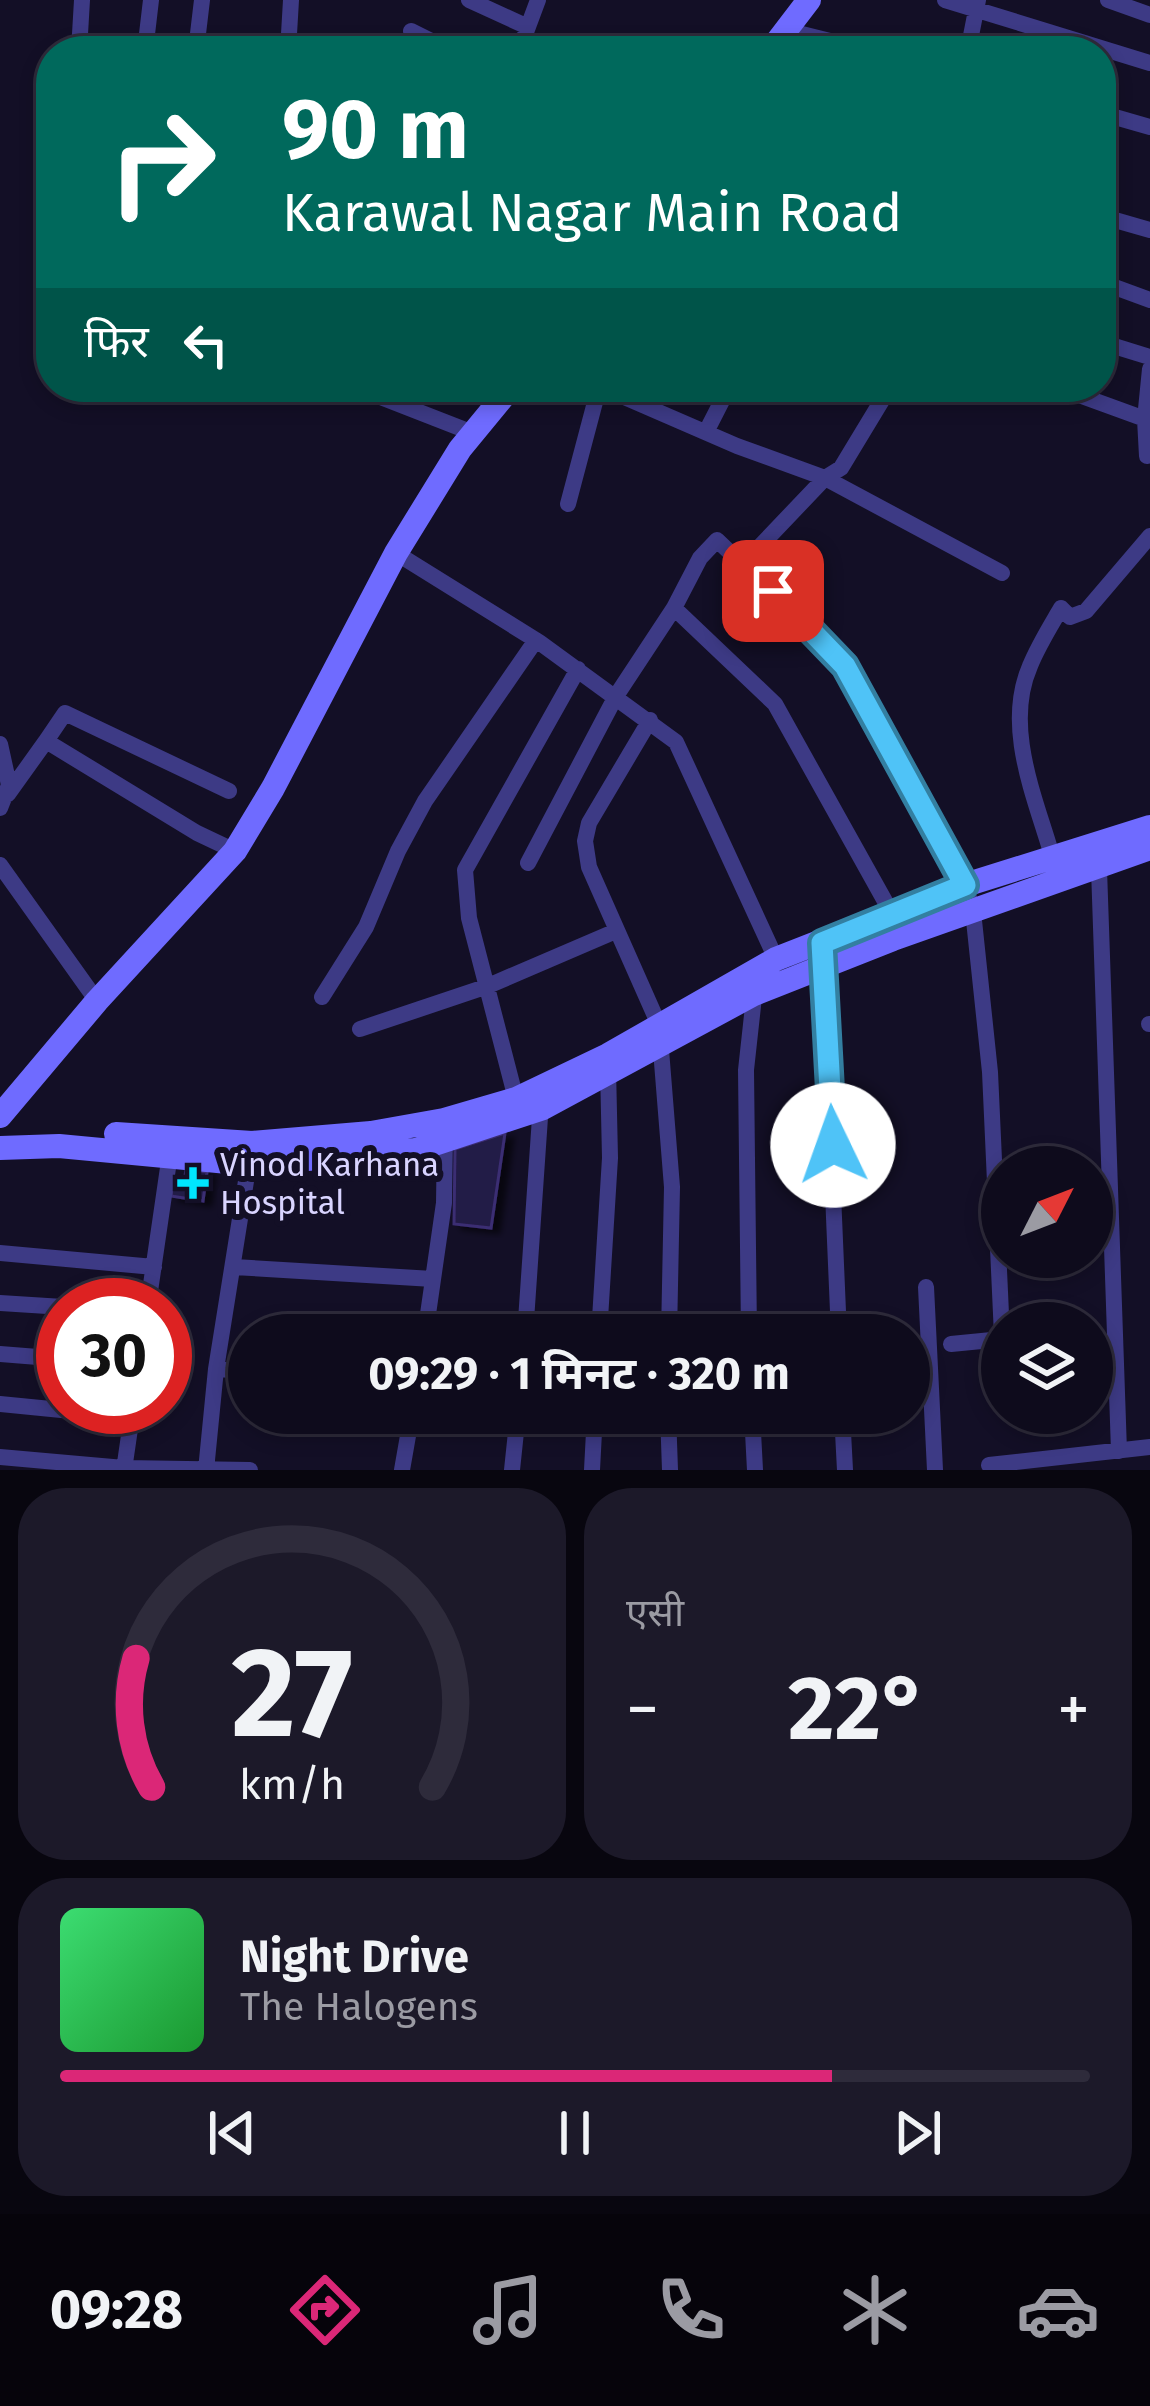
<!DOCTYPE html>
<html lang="hi">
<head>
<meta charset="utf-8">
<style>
	body { margin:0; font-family:"Fira Sans","Noto Sans Devanagari",sans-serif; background:#1c1929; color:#f1f3f6; height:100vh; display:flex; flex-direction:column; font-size:45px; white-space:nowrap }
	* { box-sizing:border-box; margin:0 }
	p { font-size:39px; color:#9b9ba3 }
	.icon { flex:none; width:66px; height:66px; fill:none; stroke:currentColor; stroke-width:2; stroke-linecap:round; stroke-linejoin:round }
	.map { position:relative; height:1470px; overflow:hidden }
	.sheet { display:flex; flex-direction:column; gap:18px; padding:18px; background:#08060f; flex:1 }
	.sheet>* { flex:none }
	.banner { position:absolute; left:36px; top:36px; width:1080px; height:366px; border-radius:48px; box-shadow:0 6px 18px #0003,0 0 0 3px #2e2b3b; background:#00695c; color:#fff; overflow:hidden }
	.needle { width:78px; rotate:48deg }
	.buttons { position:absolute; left:981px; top:1146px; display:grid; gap:24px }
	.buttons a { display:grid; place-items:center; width:132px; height:132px; border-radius:50%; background:#0e0b1c; box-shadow:0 6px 18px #0003,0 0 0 3px #2e2b3b; font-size:60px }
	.speed { position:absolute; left:36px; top:1278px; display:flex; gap:24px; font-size:60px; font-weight:700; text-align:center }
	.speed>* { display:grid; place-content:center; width:156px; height:156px; border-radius:50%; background:#0e0b1c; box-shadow:0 6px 18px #0003,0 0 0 3px #2e2b3b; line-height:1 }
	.speed .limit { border:18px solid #d22; background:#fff; color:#111 }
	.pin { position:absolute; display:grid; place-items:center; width:102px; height:102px; color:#fff; margin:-51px; border-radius:24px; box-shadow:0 6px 18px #0006 }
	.me { position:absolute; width:132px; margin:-66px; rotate:357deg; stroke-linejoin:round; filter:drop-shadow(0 0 9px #0008) }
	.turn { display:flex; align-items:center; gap:42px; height:252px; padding:0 48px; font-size:54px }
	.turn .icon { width:156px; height:156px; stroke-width:2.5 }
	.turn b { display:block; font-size:84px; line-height:102px }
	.then { display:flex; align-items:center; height:114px; padding:0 48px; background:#0003; gap:24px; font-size:45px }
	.big { font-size:90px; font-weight:700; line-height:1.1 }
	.sheet .card { flex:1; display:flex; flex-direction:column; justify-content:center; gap:18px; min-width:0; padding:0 42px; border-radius:48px; background:#1c1929 }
	.sheet .dial { align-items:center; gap:0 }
	.dial svg { height:312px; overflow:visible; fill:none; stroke:#2e2b3b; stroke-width:7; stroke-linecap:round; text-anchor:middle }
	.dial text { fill:#f1f3f6; stroke:none }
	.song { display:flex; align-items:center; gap:36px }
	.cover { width:144px; height:144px; border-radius:18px; background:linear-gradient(135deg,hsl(140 70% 55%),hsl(130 70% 35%)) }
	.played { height:12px; border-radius:6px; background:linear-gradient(90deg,#db2777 75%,#2e2b3b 75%) }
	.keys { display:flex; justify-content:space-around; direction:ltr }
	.heat { display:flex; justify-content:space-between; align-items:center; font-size:66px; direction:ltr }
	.sheet .tiles { flex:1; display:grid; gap:18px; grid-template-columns:1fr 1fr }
	.card:last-child { grid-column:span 2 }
	.trip { position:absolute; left:228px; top:1314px; width:702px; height:120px; border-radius:60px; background:#0e0b1c; box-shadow:0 6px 18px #0003,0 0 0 3px #2e2b3b; font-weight:700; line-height:120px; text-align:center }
	.dock { display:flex; height:192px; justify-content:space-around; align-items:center; background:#06040b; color:#9b9ba3 }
	.dock .icon { width:84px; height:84px }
	.dock .current { color:#db2777 }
	.dock b { font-size:54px; color:#f1f3f6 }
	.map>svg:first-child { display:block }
</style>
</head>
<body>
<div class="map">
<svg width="1150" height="1470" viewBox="0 0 1150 1470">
	<defs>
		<filter id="shadow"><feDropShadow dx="8" dy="4.5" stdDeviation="3" flood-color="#0009"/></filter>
	</defs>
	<rect width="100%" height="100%" fill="#130f26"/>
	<path fill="#241b47" stroke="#3b2d73" stroke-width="3" filter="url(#shadow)" d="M505,1133L491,1228L454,1224L455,1149Z
		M186,1169L207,1172L203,1201L171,1196L173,1181L184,1183Z"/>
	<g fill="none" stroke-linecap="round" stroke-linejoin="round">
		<path stroke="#3d3a85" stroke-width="16" d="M202,0L197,42H289
			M469,0L528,27
			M945,0L1150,63
			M1108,0L1150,15
			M786,30L870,51
			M411,31L451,51
			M79,51L82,0
			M145,51L151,0
			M288,51L291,0
			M519,51L538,0
			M968,51L978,0
			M1101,113L1150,127
			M1101,216L1150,230
			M1101,282L1150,300
			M1101,342L1150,357
			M355,387L473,433
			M601,387L737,446L825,478L841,468L890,387
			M1057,387L1145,419
			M706,432L729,387
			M1147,456L1145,419L1150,369
			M568,504L599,387
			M396,553L539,642L676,742L776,959
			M744,563L825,478L1002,573
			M674,608L775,704L891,912
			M650,720L589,823L585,841L589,867L659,1025L672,1187L669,1335
			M46,741L65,713L229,791
			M0,744L9,785L0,808
			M8,794L46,741L197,833L235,851
			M1053,859C1036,799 1003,728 1030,666C1038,646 1050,627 1061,608L1070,617L1086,611L1150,536
			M528,863L616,696L674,608L700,558L717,540L838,656L965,885L973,911L990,1072L1002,1336
			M0,865L97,1001
			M1099,869L1119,1451
			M823,958L839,1335
			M322,997L366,927L398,851L425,801L536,640
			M1149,1024H1150
			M360,1029L488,986L616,931
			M516,1099L469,918L465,870L578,669
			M0,1253L154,1267
			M234,1267L433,1279
			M926,1287L935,1470
			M0,1303L63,1307
			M148,1305L170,1154
			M425,1335L444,1203L445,1133
			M525,1335L541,1103
			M599,1335L610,1158L608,1068
			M749,1335L746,1070L755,988
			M951,1344L1002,1339
			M0,1354L63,1359
			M216,1369L249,1371
			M0,1404L132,1417
			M668,1413L670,1470
			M752,1413L755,1470
			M842,1413L845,1470
			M0,1457L124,1468L250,1470
			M989,1465L1150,1447
			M124,1470L133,1408
			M206,1470L216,1369L250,1156
			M402,1470L412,1413
			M512,1470L518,1413
			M592,1470L595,1413"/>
		<path stroke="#6f6bff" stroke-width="24" d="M770,51L809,0
			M0,1116L97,1001L235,851L273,788L396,553L460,449L511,387
			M116,1134L252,1143L371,1133L444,1120L516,1099L608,1055L776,959L965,885L1150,827
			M0,1148L59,1146L249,1164L416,1150L543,1108L754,994L893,939L1150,848"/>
	</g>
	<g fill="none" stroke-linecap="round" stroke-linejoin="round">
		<defs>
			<path id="route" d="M773,591L845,666L965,885L822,943L833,1145"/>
		</defs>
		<use href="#route" stroke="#337fa1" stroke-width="30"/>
		<use href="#route" stroke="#4fc3f7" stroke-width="21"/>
	</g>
	<path fill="#00e5ff" stroke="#130f26" stroke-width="4.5" d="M187 1165h12v12h12v12h-12v12h-12v-12h-12v-12h12z"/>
	<g text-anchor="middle" stroke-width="12" stroke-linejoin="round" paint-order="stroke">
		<g font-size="33" fill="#d9d4ff" stroke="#130f26" text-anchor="start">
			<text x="220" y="1176">Vinod Karhana<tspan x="220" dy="38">Hospital</tspan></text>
		</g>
	</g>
</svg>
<div class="buttons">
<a><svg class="needle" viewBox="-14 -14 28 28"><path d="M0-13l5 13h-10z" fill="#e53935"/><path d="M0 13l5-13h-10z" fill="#9b9ba3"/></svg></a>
<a><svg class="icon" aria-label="layers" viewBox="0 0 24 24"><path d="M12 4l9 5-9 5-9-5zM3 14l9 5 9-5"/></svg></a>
</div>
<div class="speed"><div class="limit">30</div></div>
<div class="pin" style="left:773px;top:591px;background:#d93025"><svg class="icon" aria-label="arrive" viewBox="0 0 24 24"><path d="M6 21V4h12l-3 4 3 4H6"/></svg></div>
<svg class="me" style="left:833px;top:1145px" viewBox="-20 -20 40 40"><circle r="19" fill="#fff"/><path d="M0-13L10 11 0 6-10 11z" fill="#4fc3f7"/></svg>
<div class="trip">09:29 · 1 मिनट · 320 m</div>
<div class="banner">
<div class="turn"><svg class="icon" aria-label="right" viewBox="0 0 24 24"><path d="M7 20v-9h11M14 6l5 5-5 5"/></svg><div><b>90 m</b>Karawal Nagar Main Road</div></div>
<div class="then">फिर<svg class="icon" aria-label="left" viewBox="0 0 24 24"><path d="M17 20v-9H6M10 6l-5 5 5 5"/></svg></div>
</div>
</div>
<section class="sheet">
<div class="tiles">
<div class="card dial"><svg viewBox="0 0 100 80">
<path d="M14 69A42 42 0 1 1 86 69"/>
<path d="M14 69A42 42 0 0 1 10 36" stroke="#db2777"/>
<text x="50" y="56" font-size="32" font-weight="700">27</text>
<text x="50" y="72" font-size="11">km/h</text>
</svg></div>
<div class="card"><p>एसी</p>
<div class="heat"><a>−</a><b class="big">22°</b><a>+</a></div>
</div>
<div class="card">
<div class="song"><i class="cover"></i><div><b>Night Drive</b><p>The Halogens</p></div></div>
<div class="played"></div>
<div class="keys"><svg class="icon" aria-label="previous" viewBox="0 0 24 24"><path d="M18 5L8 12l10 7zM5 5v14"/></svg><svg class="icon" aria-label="pause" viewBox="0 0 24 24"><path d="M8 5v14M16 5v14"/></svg><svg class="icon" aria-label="next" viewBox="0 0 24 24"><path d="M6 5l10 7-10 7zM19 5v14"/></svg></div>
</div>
</div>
</section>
<nav class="dock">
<b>09:28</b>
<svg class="icon current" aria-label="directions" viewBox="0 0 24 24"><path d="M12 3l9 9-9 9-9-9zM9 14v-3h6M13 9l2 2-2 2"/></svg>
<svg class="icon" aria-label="music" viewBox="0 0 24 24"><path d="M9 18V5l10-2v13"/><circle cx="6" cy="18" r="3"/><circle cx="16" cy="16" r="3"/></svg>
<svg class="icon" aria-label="phone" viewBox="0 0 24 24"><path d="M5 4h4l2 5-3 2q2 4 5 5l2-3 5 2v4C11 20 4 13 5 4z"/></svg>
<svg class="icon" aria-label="climate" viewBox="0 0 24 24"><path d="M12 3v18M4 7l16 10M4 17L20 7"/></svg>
<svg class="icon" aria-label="car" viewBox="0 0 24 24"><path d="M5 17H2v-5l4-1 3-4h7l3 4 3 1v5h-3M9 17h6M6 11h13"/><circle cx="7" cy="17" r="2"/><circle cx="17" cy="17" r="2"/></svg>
</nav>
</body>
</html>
